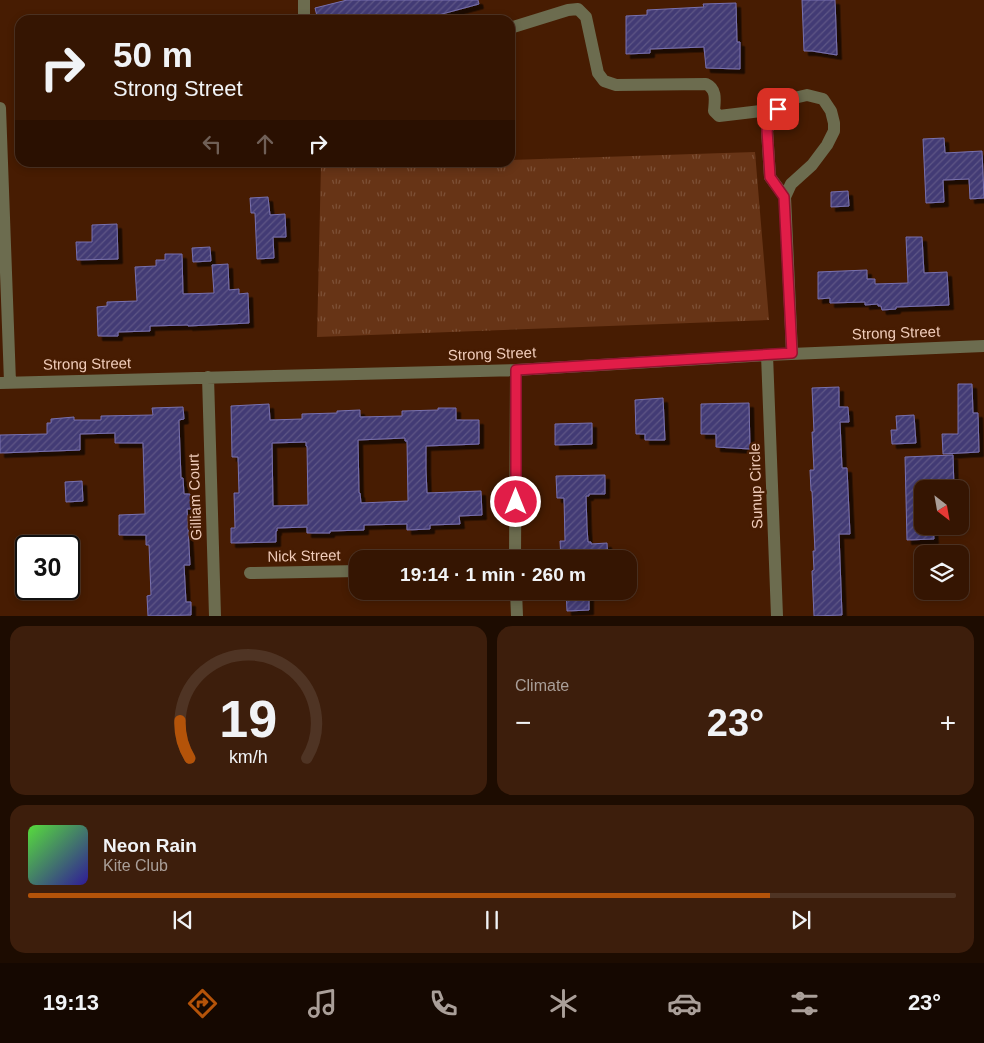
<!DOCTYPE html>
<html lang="en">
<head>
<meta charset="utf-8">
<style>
	body { margin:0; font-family:Helvetica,sans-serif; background:#3d1e0c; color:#f1f3f6; height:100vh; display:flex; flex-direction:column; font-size:19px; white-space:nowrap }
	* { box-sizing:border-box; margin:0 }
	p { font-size:16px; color:#aa9f99 }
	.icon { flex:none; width:28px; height:28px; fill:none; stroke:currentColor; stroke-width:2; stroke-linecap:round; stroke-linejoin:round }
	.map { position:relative; height:616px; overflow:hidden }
	.side { display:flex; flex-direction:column; gap:10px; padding:10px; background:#1d0c01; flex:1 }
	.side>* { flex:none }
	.guide { position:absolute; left:15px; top:15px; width:500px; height:152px; border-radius:15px; box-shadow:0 2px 8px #0003,0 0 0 1px #4f3424; background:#351502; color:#f1f3f6; overflow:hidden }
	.needle { width:32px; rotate:149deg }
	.controls { position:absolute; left:914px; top:480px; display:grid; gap:10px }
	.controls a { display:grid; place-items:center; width:55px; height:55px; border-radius:10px; background:#351502; box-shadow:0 2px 8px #0003,0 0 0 1px #4f3424; font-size:25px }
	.speed { position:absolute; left:15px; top:535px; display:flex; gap:10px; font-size:25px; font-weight:700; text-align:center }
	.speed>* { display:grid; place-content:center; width:65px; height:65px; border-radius:50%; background:#351502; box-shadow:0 2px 8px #0003,0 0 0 1px #4f3424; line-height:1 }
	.speed .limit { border:2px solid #111; border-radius:8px; background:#fff; color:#111 }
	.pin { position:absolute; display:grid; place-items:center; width:42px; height:42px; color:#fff; margin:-21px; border-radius:10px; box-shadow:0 2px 8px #0006 }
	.me { position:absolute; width:55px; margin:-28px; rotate:0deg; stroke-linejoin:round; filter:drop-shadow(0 0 4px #0008) }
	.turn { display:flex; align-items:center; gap:18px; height:105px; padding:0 15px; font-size:22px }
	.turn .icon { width:65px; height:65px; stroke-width:2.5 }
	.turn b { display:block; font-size:35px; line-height:42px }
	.lanes { display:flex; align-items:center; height:48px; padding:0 15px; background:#0003; justify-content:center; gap:25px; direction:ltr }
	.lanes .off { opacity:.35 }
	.big { font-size:38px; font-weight:700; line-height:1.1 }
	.side .widget { flex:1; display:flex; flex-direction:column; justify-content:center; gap:8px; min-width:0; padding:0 18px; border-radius:15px; background:#3d1e0c }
	.side .dial { align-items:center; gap:0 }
	.dial svg { height:130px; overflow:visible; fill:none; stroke:#4f3424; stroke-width:7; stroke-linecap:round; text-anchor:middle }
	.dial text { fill:#f1f3f6; stroke:none }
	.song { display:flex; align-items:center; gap:15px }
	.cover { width:60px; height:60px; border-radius:8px; background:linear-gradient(135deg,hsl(110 70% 55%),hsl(250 70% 35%)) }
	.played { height:5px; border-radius:2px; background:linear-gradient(90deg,#b45309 80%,#4f3424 80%) }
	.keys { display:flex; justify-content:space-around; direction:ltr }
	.heat { display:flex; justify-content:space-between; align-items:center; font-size:28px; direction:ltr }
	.side .tiles { flex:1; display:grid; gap:10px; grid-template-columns:1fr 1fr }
	.widget:last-child { grid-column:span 2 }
	.trip { position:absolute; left:349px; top:550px; width:288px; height:50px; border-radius:15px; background:#351502; box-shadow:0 2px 8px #0003,0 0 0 1px #4f3424; font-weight:700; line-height:50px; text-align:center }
	.dock { display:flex; height:80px; justify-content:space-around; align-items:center; background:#150801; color:#aa9f99 }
	.dock .icon { width:35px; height:35px }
	.dock .on { color:#b45309 }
	.dock b { font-size:22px; color:#f1f3f6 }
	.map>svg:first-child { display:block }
</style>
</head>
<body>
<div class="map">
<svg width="984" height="616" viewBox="0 0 984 616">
	<defs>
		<pattern id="grass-tufts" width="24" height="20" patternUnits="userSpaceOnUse" patternTransform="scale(1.25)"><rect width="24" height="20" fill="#673416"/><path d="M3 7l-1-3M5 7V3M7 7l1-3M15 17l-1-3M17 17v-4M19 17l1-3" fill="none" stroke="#7d5036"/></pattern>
		<pattern id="building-hatch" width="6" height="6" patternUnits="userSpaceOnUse" patternTransform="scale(1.25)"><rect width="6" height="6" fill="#433b74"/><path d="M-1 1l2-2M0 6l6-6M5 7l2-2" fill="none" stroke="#5e5686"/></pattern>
		<filter id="shadow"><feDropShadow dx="4.5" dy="4.5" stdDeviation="0" flood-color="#0009"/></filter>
	</defs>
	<rect width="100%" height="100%" fill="#471c02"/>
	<path fill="url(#grass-tufts)" d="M755,152L769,320L317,337L321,165L412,162H510V160Z"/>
	<path fill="url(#building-hatch)" stroke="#7871af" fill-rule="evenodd" filter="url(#shadow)" d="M347,0H478L479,4L420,20H318L315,8Z
		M802,0H835L837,55L812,51H804Z
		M736,3L737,42H740V69L706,68L704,47L650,49V53L626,54V16L647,15V10L704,7L703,4Z
		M944,138L945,153L982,151L984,198L970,199L969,179L943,180L944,202L926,203L923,139Z
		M848,191L849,206L831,207V192Z
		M268,197L270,215L285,214L286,237H273L274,258L257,259L255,213H251L250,198Z
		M117,224L118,259L77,260L76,242H92V225Z
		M906,237H922L924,273L947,272L949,305L896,307V309L882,310L881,306H878V304L865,305V302L830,303V298L818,299V272L867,270V279H875V284L908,283Z
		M210,247L211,261L193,262L192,248Z
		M165,254H182L183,294L214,293L212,265L228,264L229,290L239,289V294L248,293L249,323L188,326V325L150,326V331L118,332V336H98L97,307L107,306V302L137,301L135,267L156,266V260H165Z
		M958,384H972L973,413H978L979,452L943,454L942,434H958Z
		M839,387V407H848L849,422H840L842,468H847L850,534H839L842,615L814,616L812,571L814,570L813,551H815L812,491H811L810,470H814L812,432H814L812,388Z
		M663,398L665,440H645V434H636L635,400Z
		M749,403L750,449L716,447V434H701V404Z
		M269,404L270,420L302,419V414L337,413V411L360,410V417L402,416V411L438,410V408H456V420H479V444L426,446V470L427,493L481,491L482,515L459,516L460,524L430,525V529L407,530V524L364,525V530L330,531V533H307V527L277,528V531H276V542L231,543V528H235L234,493H239L238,457H232L231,406ZM405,438V441H407L408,501L361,503L360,493H359L358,440ZM306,442V446H307L308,505L273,506L272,443Z
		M183,407L184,419L179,420V423L181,478H183L184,494H190L191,509H187L190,565H184L186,602H191V615L148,616L147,596L151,595L149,545H146V535H119V515L145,514L143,443H115V433L80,434V450L0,453V435L47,434V423H51V419L74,417V420H101V416L153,415L152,408Z
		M914,415L916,443L892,444L891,430H897L896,416Z
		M592,423V444L555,445V424Z
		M953,455L954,489H922V526H933L934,539L907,540L905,457Z
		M605,475V494H589V496H586L587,528L588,542H591V544L607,543L608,559H561L560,541H565L564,498H557L556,476Z
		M82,481L83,501L66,502L65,482Z
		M566,591H589V610L567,611Z"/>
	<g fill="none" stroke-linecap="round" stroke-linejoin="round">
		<path stroke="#6c6c4f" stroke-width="12" d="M304,0V20
			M510,28L568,10L578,9L586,17L598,73L604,81L616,85L706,84C717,89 715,100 714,111L719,116L778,109
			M0,108L10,382
			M785,197L770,177L767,130L778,109L790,99L807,95L823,99L831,111L834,123V131L827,145L812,165L791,184L785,197L792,353
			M767,355L777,616
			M208,377L215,616
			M0,383L516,370L767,355L984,346
			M515,559L516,370
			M250,573L358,571
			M516,591L517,616"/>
	</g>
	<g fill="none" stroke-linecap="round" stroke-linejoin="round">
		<defs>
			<path id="route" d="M516,502V370L792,353L784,197L770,177L767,130L778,109"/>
		</defs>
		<use href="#route" stroke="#92132f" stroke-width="12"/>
		<use href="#route" stroke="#e11d48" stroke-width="9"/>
	</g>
	<g text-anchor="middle" stroke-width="5" stroke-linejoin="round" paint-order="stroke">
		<g font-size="15" fill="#f0ccba" stroke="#471c02">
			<text transform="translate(896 333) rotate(-2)" y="5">Strong Street</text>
			<text transform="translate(492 354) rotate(-2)" y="5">Strong Street</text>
			<text transform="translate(87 364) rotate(-1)" y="5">Strong Street</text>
			<text transform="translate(756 486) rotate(-92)" y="5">Sunup Circle</text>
			<text transform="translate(195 497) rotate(-92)" y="5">Gilliam Court</text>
			<text transform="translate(304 556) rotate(-1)" y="5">Nick Street</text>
		</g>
	</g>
</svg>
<div class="controls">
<a><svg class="needle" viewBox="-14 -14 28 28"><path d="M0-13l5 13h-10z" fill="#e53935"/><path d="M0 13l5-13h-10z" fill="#aa9f99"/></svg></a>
<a><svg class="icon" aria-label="layers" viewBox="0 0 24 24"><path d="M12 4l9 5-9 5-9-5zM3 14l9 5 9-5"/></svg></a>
</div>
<div class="speed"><div class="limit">30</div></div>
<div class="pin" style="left:778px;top:109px;background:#d93025"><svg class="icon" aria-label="arrive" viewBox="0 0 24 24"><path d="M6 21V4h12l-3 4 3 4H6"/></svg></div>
<svg class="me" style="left:516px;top:502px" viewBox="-20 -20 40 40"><circle r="17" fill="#e11d48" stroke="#fff" stroke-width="3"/><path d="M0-11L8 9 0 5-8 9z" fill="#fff"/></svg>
<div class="trip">19:14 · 1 min · 260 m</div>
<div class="guide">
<div class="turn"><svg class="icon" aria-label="right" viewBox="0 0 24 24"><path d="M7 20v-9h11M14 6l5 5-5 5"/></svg><div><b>50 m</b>Strong Street</div></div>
<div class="lanes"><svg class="icon off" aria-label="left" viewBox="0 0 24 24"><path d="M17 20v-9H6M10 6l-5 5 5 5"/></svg><svg class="icon off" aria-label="ahead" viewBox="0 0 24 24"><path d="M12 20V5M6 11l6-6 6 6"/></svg><svg class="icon" aria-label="right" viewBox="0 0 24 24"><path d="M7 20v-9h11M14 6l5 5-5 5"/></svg></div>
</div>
</div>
<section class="side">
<div class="tiles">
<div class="widget dial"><svg viewBox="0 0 100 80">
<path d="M14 69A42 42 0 1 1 86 69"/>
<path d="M14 69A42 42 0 0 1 8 46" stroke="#b45309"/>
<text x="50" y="56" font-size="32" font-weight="700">19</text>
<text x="50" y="72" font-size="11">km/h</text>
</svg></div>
<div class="widget"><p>Climate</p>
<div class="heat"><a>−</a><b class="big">23°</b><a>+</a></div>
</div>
<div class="widget">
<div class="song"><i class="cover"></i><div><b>Neon Rain</b><p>Kite Club</p></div></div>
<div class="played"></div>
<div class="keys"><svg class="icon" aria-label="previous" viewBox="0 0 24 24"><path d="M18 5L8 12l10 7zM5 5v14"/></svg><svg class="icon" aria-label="pause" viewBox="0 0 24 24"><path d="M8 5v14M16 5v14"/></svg><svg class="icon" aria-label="next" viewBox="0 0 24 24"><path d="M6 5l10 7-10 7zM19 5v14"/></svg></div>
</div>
</div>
</section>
<nav class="dock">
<b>19:13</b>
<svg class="icon on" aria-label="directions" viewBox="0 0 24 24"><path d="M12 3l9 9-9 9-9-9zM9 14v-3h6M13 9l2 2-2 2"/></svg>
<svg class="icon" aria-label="music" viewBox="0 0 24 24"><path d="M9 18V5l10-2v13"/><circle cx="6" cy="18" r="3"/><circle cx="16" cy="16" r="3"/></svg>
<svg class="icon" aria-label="phone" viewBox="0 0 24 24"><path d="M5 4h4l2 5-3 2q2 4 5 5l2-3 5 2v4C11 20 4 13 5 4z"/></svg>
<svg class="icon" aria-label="climate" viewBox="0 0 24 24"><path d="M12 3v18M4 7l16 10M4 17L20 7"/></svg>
<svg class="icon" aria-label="car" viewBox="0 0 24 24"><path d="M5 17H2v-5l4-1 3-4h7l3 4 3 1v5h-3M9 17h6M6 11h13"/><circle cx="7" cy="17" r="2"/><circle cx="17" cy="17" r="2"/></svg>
<svg class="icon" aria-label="filters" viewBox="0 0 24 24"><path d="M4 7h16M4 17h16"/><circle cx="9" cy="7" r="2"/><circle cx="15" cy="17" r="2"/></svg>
<b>23°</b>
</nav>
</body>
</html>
